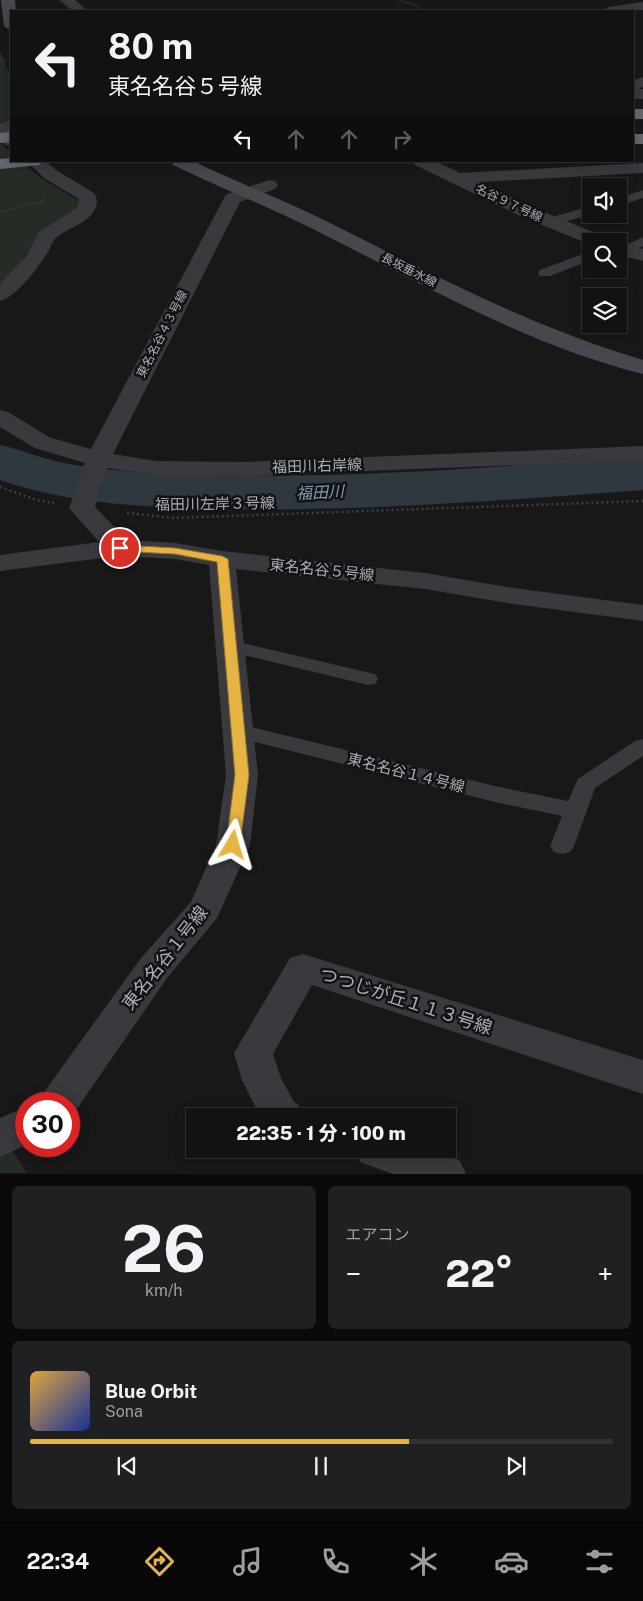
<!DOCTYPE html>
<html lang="ja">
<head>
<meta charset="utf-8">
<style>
	body { margin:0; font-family:"Public Sans","Noto Sans JP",sans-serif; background:#1f2021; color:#f1f3f6; height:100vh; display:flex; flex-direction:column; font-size:19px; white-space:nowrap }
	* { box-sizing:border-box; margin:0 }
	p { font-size:16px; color:#9c9ea0 }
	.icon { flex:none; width:28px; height:28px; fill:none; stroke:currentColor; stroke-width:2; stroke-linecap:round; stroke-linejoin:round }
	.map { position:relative; height:1174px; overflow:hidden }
	.drawer { display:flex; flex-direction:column; gap:12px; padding:12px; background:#0a0a0a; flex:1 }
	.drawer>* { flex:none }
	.top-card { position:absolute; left:10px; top:10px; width:624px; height:152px; border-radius:0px; box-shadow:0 2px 12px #0003,0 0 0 1px #313233; background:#121213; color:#f1f3f6; overflow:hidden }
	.fabs { position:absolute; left:582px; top:178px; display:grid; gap:10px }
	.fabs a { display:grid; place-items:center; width:45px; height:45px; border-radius:0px; background:#121213; box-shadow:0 2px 12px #0003,0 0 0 1px #313233; font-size:25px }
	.speed { position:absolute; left:15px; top:1092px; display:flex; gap:10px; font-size:25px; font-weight:700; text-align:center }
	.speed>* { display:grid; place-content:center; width:65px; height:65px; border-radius:50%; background:#121213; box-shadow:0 2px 12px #0003,0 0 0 1px #313233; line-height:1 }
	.speed .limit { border:8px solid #d22; background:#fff; color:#111 }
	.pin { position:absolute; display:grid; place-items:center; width:42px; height:42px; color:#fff; margin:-21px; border:2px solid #fff; border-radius:50%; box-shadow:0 1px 5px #0007 }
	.me { position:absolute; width:55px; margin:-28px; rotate:7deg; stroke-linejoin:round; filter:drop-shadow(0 0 4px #0008) }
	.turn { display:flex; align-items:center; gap:18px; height:105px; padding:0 15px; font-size:22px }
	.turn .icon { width:65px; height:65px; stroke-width:2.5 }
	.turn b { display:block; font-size:35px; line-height:42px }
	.lanes { display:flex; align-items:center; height:48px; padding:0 15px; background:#0003; justify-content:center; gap:25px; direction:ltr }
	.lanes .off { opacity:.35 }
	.big { font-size:38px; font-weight:800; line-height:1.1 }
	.drawer .card { flex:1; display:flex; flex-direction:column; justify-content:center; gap:8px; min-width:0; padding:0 18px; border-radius:8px; background:#1f2021 }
	.drawer .dial { align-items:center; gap:0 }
	.dial b { font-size:65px; line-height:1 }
	.song { display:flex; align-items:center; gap:15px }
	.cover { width:60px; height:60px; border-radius:8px; background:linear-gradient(135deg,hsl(40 70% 55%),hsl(230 70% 35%)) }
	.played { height:5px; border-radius:2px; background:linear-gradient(90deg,#e6b443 65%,#313233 65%) }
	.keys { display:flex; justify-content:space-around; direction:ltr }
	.heat { display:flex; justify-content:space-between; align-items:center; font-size:28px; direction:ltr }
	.drawer .tiles { flex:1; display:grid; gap:12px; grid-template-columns:1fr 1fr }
	.card:last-child { grid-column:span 2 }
	.trip { position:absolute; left:186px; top:1108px; width:270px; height:50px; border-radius:0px; background:#121213; box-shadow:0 2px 12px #0003,0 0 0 1px #313233; font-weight:800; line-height:50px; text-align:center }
	.tabs { display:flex; height:80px; justify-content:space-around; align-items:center; background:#070708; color:#9c9ea0 }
	.tabs .icon { width:35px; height:35px }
	.tabs .current { color:#e6b443 }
	.tabs b { font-size:22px; color:#f1f3f6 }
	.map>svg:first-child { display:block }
</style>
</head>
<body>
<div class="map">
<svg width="643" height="1174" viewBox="0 0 643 1174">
	<rect width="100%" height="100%" fill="#181819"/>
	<path fill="#242c25" d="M0,51L11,77V121L0,126Z
		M0,143L11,153V161H21L39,177L79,201L77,210L33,244L8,280L0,287Z
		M0,1132L27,1173H0Z"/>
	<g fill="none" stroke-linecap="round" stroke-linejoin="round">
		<path fill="#30383f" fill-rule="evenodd" d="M0,445C23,450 45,460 69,464C124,474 180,474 235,475C371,478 507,466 643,456V490C503,500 364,512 224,509C149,507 71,505 0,480Z"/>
		<path stroke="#3f4045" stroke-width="2" stroke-dasharray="1 2" stroke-linecap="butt" d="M398,0L415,5L424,11
			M0,61L9,60
			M0,212L43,201V199"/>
		<path stroke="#3f4045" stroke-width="2.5" stroke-dasharray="2 3" stroke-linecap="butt" d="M0,487L37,500L54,503
			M127,513L173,518L643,501"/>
		<path fill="#39393e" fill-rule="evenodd" d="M643,190V198L619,206V198Z
			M591,206L592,214L550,226L544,222L545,219Z
			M643,237V246L625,255L619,252L620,248Z
			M591,251V260L550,276H540L538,273L540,270Z
			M230,640L375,674L378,679L375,684L368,685L223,650L220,646L223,642Z
			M238,724L495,786L568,801L578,779L635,741L643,739V756L595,788L574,846L570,852L562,854L554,852L550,846L562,816L495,802L231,736L227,731L231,726Z"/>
		<path fill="#39393e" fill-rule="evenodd" d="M59,0H75L88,11H73Z
			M643,2V10L602,11L609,7Z
			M632,89H643V99H632Z
			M11,120V146L5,145L0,140V124Z
			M27,161H46L56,170L94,193C99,200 97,208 92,214C83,225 66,229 56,238C52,241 51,247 48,252C39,266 17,297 0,301V284L26,256L39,232L77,208L79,199L44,178Z
			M413,161H435L460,173L643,163V173L479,182L532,207L605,237L608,241H591V245L518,215L415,165Z
			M269,180L275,181L278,185L275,189L240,202L113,454L156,461L243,462L643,446V460L243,476L156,475L107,468L95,507L127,540L175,543L222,551L425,573L507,587L643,605V621L507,603L425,589L236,569L258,775L250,845L217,918L167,978L72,1116L69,1117V1104H38L44,1092L141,958L191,902L216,845L226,775L209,565L175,559L119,556L0,571V555L99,542L69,508L85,463L35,448L0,427V410L8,412L51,438L91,449L224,198L227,194Z
			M619,243L643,249V261L619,255Z
			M303,954L643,1060V1094L312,985L273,1054L281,1078L294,1102L298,1104L304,1116H260L242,1080L234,1053L290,958Z
			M26,1107V1145L0,1157V1118Z
			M354,1149H426L460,1161L466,1174H393L360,1162Z"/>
		<path fill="#39393e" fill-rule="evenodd" d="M643,77V87L632,91V81Z"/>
		<path fill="#47484e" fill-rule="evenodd" d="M1,0H15L16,11H11V29L6,28L4,25Z
			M171,161H193C236,182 281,199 324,220C429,272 530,327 643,360V374C524,344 419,282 311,228C271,208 230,192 190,173L173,165Z"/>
		<path fill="#65676f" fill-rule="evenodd" d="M632,109H643V119H632Z
			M11,132V142L0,143V133Z
			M632,134H643V144H632Z
			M11,158V161H42L40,165L0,169V159Z"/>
	</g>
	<path fill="#e6b443" stroke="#96752c" d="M120,545L175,548L222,556L228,559L249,775L240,845L238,849H228L226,845L235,775L217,562L175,554L116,551L114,548Z"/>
	<g text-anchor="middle" stroke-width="5" stroke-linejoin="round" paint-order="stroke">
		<g font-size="12" fill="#abaeb8" stroke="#131214">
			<text transform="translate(509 203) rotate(25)" y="4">名谷９７号線</text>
			<text transform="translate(409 270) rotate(27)" y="4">長坂垂水線</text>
			<text transform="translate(162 334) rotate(-63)" y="4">東名名谷４３号線</text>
		</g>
		<g font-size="15" fill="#abaeb8" stroke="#131214">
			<text transform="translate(317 466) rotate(-2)" y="5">福田川右岸線</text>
			<text transform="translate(215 504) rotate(-1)" y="5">福田川左岸３号線</text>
			<text transform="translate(322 570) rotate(6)" y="5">東名名谷５号線</text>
			<text transform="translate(406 773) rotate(14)" y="5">東名名谷１４号線</text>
		</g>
		<g font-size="16" font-style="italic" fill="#849bb1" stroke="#131214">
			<text transform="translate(320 492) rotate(-3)" y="6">福田川</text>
		</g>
		<g font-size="18" fill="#abaeb8" stroke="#131214">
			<text transform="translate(165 958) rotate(-52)" y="6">東名名谷１号線</text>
			<text transform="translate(406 1001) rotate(18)" y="6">つつじが丘１１３号線</text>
		</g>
	</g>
</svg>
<div class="fabs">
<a><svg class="icon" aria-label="sound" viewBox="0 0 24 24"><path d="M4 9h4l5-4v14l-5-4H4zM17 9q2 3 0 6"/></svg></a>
<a><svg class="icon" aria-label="search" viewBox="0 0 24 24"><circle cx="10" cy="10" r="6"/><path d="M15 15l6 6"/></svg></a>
<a><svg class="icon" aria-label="layers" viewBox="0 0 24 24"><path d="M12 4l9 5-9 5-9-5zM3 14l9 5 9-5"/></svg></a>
</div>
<div class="speed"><div class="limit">30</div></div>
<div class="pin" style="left:120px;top:548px;background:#d93025"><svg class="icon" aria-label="arrive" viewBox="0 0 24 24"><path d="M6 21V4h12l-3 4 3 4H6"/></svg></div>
<svg class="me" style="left:233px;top:845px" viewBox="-20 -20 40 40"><path d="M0-17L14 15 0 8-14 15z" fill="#e6b443" stroke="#fff" stroke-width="4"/></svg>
<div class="trip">22:35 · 1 分 · 100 m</div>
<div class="top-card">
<div class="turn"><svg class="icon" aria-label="left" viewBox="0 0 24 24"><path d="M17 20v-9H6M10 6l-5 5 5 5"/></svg><div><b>80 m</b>東名名谷５号線</div></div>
<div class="lanes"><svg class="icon" aria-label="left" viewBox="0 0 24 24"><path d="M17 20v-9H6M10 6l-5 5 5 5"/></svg><svg class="icon off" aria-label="ahead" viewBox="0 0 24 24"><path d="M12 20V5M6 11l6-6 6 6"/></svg><svg class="icon off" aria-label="ahead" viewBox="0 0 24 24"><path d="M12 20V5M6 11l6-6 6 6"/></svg><svg class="icon off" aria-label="right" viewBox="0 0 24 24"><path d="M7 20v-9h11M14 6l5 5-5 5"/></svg></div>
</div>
</div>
<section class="drawer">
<div class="tiles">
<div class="card dial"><b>26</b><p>km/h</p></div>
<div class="card"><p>エアコン</p>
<div class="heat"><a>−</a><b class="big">22°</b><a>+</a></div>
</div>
<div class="card">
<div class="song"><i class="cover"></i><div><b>Blue Orbit</b><p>Sona</p></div></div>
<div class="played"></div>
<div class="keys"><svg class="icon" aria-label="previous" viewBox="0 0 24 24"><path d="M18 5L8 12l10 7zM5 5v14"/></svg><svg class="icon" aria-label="pause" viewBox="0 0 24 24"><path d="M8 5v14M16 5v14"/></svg><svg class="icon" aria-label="next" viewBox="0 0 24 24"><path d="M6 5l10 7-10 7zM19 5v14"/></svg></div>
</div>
</div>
</section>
<nav class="tabs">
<b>22:34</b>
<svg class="icon current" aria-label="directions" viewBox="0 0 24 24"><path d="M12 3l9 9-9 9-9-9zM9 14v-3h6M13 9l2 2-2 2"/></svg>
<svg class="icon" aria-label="music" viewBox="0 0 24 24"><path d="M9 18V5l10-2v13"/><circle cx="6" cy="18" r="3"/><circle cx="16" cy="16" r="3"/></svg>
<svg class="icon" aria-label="phone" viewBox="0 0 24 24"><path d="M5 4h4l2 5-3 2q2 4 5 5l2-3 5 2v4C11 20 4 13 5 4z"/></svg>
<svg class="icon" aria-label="climate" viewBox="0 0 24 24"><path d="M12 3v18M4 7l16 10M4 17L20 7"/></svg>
<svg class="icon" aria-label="car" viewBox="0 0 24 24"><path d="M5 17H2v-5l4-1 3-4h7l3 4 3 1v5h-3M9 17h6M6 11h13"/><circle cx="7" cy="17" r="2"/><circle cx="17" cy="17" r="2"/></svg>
<svg class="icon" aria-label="filters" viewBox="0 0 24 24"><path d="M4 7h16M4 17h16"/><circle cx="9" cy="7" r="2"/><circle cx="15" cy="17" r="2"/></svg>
</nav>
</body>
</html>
